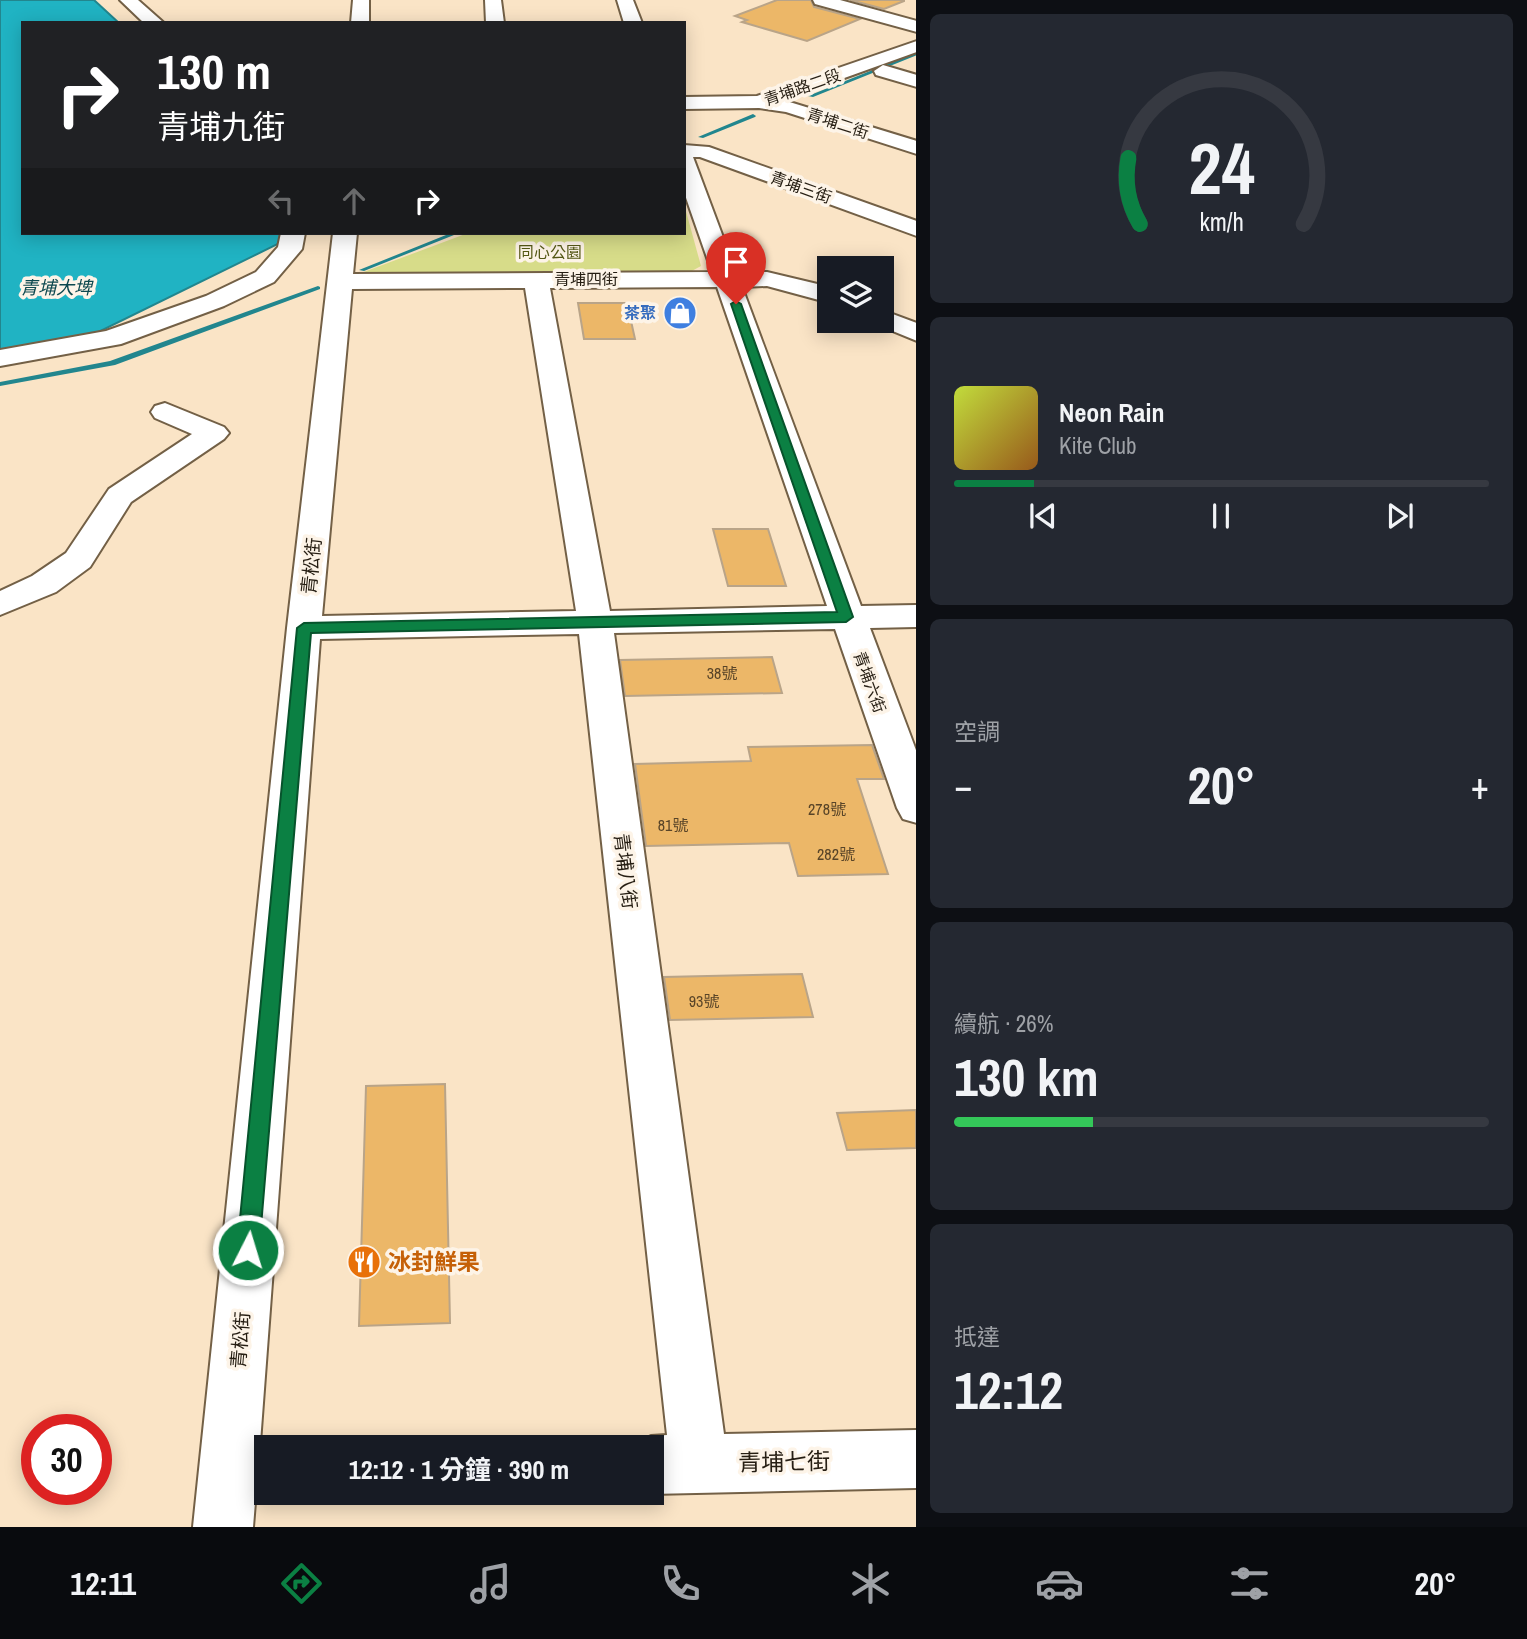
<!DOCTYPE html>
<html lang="zh-TW">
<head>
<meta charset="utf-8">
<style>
	body { margin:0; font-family:"Archivo Narrow","Noto Sans TC",sans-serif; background:#242831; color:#f1f3f6; height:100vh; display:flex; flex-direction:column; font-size:26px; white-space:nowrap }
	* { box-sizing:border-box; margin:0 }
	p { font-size:23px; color:#9ea1a6 }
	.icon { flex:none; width:38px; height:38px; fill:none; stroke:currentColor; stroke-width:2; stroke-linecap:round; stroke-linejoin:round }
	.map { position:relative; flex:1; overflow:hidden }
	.details { display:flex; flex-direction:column; gap:14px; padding:14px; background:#0d0f14; width:611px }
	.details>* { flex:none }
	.banner { position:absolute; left:21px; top:21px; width:665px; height:214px; border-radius:0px; box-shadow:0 4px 18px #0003; background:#202124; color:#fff; overflow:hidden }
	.buttons { position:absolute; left:817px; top:256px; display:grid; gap:14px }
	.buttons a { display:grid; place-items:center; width:77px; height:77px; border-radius:0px; background:#171b24; box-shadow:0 4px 18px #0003; font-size:35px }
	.speed { position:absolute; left:21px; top:1414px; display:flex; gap:14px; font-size:35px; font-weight:700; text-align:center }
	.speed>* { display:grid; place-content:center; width:91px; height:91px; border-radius:50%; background:#171b24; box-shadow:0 4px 18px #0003; line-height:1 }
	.speed .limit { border:10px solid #d22; background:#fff; color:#111 }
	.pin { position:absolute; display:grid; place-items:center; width:60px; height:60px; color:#fff; margin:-72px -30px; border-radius:50% 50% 50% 0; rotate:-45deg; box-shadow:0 0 7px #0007 }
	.pin .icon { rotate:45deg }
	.me { position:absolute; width:77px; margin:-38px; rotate:5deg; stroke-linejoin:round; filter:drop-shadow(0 0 5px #0008) }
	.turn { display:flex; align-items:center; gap:24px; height:147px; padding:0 21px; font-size:32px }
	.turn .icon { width:91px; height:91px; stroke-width:2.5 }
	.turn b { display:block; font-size:49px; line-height:60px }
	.lanes { display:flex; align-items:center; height:66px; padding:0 21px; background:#0003; justify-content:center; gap:35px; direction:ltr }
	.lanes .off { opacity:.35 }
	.big { font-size:52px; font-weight:700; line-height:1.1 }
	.details .widget { flex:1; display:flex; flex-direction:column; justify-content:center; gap:10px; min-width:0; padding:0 24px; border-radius:10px; background:#242831 }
	.details .dial { align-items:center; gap:0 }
	.dial svg { height:182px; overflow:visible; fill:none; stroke:#363941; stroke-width:7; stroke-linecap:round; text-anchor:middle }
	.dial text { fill:#f1f3f6; stroke:none }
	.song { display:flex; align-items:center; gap:21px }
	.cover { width:84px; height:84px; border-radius:10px; background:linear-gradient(135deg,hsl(70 70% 55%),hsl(30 70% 35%)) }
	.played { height:7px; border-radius:4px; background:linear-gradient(90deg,#0b8043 15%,#363941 15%) }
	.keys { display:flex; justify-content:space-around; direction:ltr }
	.heat { display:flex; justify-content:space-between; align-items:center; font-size:38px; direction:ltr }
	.charge { height:10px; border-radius:5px; background:linear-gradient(90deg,#34c759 26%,#363941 0) }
	.trip { position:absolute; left:254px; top:1435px; width:410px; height:70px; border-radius:0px; background:#171b24; box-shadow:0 4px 18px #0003; font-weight:700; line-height:70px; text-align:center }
	.tabs { display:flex; height:112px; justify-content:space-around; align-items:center; background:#090b0e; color:#9ea1a6 }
	.tabs .icon { width:49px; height:49px }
	.tabs .on { color:#0b8043 }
	.tabs b { font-size:32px; color:#f1f3f6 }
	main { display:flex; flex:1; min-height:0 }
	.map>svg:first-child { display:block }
</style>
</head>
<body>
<main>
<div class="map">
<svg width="917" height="1527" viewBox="0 0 917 1527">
	<rect width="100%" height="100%" fill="#fae4c6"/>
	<path fill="#d7dc89" d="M684,204L701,266L690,272L361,273L468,233H684Z"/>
	<path fill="#20b3c3" stroke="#22868e" stroke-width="2" d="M0,0H94L119,23H23V233H289L292,237L78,342L0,350Z"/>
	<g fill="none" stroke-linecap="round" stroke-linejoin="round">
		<path fill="#22868e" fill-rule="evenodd" d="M917,52V55L813,97L808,96Z
			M753,114L756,116L755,117L703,138L698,137Z
			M451,233H459L364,271L359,270Z
			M318,286L320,287V289L115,365L0,386V382L110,361Z"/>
	</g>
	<path fill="#ecb768" stroke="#b9a488" stroke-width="2" d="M777,0H811L814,7L860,19L807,41L742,22L747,20L735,16Z
		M850,0H904V1L884,9Z
		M578,303H627L635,339H584Z
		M713,529H768L786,586H728Z
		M772,657L782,693L625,696L620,660Z
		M872,745L884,779H857L888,874L798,876L789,843L646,846L635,764L751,761L748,747Z
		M802,974L813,1017L670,1020L664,977Z
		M445,1084L450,1323L359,1326L366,1086Z
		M916,1110V1148L847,1150L837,1113Z"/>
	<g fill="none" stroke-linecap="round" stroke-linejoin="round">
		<defs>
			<path id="street" d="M120,0H138L164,23H144Z
				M353,0H369V23H351Z
				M485,0H501L504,23H486Z
				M617,0H633L642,23H624Z
				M813,0H840L917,21V32L815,4Z
				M917,41V52L783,100L917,141V154L786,112L759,108L684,109V97L757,96Z
				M883,65L917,75V87L876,75L874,71Z
				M684,145L709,147L917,221V236L700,157H693L736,272H767L830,287V303L767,286L742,287L861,606L917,605V627L870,628L917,753V823L903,819L897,808L835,629L614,633L724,1434L917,1430V1488L651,1494L647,1493H651V1447H629L651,1436L667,1435L579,634L320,639L260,1443L277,1447H266V1493H287L266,1501L255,1502L253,1527H193L287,628L333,233H357L353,274L712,272L684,192ZM717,287L827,606L610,611L550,288ZM525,288L576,611L322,616L352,289Z
				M281,233H305L302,249L274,282L224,306L121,344L0,366V350L106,331L206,296L256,272L278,247Z
				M882,310L917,323V341L873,323L871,320H882Z
				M165,403L224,427L229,433L224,439L131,502L90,567L56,592L0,615V591L32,576L66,553L109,489L192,434L155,418L151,412L155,406Z"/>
		</defs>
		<use href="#street" stroke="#736046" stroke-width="4"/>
		<use href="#street" fill="#fff" fill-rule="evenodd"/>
	</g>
	<path fill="#0b8043" stroke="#07532c" stroke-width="2" d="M736,301L741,304L853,617L846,622L311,633L259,1250L256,1258L248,1261L241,1258L237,1250L297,628L304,623L837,612L731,304Z"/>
	<defs>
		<symbol id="shop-disc" viewBox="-11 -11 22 22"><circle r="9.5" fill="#3f7fe0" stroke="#fdf4e8"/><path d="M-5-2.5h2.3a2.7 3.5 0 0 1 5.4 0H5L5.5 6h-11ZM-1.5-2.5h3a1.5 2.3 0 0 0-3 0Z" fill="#fff"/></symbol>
		<symbol id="restaurant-disc" viewBox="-11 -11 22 22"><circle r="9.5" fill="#e8710a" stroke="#fdf4e8"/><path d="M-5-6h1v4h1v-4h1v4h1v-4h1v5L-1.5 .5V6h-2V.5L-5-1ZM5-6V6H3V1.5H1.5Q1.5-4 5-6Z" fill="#fff"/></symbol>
	</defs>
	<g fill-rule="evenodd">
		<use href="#shop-disc" x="661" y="294" width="38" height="38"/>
		<use href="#restaurant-disc" x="345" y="1243" width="38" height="38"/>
	</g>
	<g text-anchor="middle" stroke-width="7" stroke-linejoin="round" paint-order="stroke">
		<g font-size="16" fill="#261e13" stroke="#fdf4e8">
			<text transform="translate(802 87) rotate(-19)" y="6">青埔路二段</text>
			<text transform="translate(838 123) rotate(18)" y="6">青埔二街</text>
			<text transform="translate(801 187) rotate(20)" y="6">青埔三街</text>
			<text x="586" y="285">青埔四街</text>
			<text transform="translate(870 682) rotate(70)" y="6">青埔六街</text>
		</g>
		<g font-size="16" fill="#555815" stroke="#fdf4e8">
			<text x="550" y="258">同心公園</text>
		</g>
		<g font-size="16" font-weight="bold" fill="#366cbe" stroke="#fdf4e8" text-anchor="end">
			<text x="656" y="319">茶聚</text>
		</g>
		<g font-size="16" fill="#584428">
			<text x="722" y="679">38號</text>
			<text x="827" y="815">278號</text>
			<text x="673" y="831">81號</text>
			<text x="836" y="860">282號</text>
			<text x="704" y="1007">93號</text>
		</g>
		<g font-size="18" font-style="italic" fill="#0d484f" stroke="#fdf4e8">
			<text x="56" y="294">青埔大埤</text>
		</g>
		<g font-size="19" fill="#261e13" stroke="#fdf4e8">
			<text transform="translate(311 566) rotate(-84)" y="7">青松街</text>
			<text transform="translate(626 871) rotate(83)" y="7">青埔八街</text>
			<text transform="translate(240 1340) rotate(-85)" y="7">青松街</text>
		</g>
		<g font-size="23" font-weight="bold" fill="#c56008" stroke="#fdf4e8" text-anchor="start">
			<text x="388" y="1270">冰封鮮果</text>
		</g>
		<g font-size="23" fill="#261e13" stroke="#fdf4e8">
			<text transform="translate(784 1462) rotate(-1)" y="8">青埔七街</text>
		</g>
	</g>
</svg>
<div class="buttons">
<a><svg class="icon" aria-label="layers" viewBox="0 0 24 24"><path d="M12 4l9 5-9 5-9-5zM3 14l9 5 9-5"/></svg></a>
</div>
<div class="speed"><div class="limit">30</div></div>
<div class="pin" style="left:736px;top:304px;background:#d93025"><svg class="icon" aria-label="arrive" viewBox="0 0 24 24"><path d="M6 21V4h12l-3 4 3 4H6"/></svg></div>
<svg class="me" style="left:248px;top:1250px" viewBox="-20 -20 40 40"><circle r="17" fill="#0b8043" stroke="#fff" stroke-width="3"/><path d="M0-11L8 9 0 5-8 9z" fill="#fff"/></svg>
<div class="trip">12:12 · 1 分鐘 · 390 m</div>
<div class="banner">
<div class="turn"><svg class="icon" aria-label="right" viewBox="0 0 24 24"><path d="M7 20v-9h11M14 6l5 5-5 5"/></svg><div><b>130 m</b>青埔九街</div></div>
<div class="lanes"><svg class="icon off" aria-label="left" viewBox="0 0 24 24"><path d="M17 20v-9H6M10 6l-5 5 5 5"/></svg><svg class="icon off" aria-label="ahead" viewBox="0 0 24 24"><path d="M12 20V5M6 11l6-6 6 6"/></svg><svg class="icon" aria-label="right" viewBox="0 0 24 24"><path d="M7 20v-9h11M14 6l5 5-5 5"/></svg></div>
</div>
</div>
<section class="details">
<div class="widget dial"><svg viewBox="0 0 100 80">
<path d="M14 69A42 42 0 1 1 86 69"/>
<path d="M14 69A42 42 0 0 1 9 40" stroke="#0b8043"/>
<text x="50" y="56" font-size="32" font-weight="700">24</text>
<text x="50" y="72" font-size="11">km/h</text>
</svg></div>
<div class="widget">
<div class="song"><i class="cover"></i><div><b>Neon Rain</b><p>Kite Club</p></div></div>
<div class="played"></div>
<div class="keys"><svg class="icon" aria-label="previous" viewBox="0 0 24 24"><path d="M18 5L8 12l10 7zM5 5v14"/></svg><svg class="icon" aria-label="pause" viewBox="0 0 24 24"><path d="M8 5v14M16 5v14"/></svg><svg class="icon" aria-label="next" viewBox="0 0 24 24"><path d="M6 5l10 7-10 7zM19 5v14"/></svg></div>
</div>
<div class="widget"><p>空調</p>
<div class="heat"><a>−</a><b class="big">20°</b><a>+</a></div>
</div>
<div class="widget"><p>續航 · 26%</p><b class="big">130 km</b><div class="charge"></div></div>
<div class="widget"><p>抵達</p><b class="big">12:12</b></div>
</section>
</main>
<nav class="tabs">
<b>12:11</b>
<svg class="icon on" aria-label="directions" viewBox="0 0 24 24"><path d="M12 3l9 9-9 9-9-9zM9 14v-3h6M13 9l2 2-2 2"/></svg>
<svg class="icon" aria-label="music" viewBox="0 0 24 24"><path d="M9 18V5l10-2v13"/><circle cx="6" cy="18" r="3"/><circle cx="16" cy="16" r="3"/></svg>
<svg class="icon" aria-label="phone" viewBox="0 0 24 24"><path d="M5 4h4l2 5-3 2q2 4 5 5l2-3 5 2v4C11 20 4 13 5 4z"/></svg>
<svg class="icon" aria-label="climate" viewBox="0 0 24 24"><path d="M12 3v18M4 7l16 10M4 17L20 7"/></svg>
<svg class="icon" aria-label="car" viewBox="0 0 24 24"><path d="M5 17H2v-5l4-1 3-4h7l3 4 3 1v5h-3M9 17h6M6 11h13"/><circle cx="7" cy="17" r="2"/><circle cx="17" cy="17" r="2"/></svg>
<svg class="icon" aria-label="filters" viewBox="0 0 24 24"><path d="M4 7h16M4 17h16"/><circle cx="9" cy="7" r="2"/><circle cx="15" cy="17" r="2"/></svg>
<b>20°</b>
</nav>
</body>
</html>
